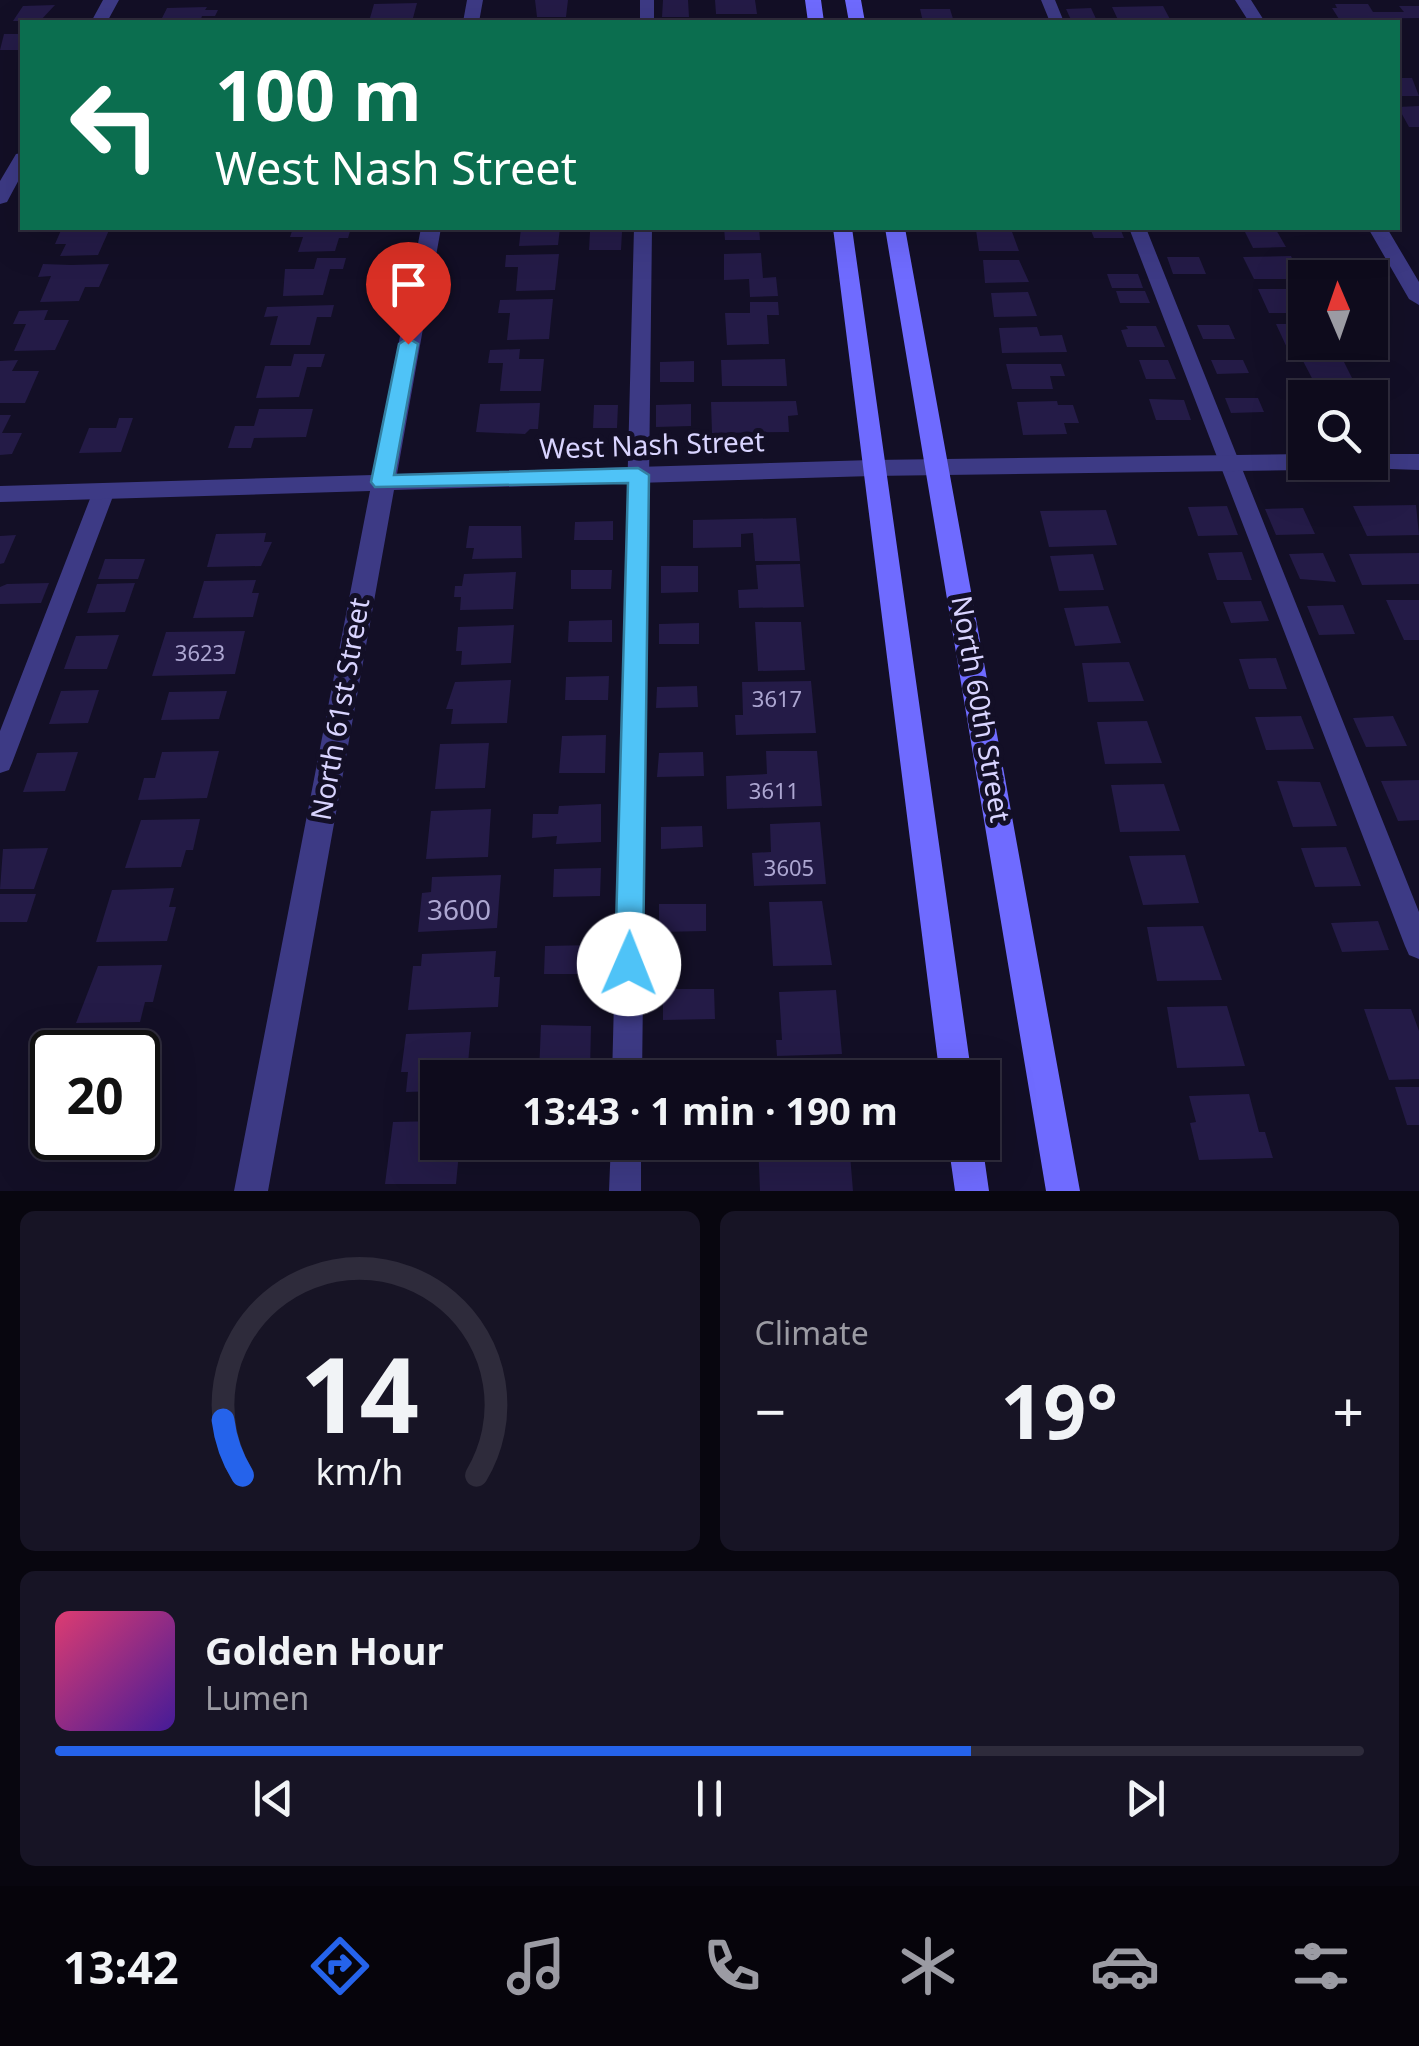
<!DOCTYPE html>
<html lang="en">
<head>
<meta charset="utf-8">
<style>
	body { margin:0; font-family:"Noto Sans",sans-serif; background:#171425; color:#f1f3f6; height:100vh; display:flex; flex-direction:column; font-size:38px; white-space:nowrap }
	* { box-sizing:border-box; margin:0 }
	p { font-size:32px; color:#9b9ba3 }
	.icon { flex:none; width:55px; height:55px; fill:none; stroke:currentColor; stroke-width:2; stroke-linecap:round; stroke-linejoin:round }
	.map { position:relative; height:1191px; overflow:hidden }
	.panel { display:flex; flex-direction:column; gap:20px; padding:20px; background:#08060f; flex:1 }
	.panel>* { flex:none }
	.top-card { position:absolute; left:20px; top:20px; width:1380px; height:210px; border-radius:0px; box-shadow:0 10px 40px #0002,0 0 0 2px #2e2b3b; background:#0b6e4f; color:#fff; overflow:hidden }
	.needle { width:65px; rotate:358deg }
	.tools { position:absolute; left:1288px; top:260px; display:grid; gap:20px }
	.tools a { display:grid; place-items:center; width:100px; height:100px; border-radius:0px; background:#0e0b1c; box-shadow:0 10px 40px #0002,0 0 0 2px #2e2b3b; font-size:50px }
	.speed { position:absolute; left:30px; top:1030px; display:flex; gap:20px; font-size:50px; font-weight:700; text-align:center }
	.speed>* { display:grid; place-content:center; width:130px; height:130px; border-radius:50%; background:#0e0b1c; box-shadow:0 10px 40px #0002,0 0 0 2px #2e2b3b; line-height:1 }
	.speed .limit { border:5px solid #111; border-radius:15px; background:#fff; color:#111 }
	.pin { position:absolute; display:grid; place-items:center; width:85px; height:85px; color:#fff; margin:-102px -42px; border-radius:50% 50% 50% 0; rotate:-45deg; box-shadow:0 0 10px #0007 }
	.pin .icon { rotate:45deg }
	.me { position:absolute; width:110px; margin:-55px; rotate:1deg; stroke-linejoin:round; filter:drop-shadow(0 0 8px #0008) }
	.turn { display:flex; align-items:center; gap:35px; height:210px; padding:0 30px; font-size:45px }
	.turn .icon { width:130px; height:130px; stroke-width:2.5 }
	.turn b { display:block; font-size:70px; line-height:85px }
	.big { font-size:75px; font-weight:700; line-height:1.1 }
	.panel .tile { flex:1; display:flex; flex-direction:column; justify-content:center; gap:15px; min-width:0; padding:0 35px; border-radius:15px; background:#171425 }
	.panel .dial { align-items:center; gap:0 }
	.dial svg { height:260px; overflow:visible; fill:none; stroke:#2e2b3b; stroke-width:7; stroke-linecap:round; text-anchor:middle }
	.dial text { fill:#f1f3f6; stroke:none }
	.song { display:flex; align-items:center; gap:30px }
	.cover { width:120px; height:120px; border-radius:15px; background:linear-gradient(135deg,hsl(340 70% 55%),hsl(260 70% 35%)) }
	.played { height:10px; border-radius:5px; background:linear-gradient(90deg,#2563eb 70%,#2e2b3b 70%) }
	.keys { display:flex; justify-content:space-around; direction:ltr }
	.heat { display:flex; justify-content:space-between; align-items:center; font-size:55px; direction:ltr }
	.panel .tiles { flex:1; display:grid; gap:20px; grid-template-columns:1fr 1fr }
	.tile:last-child { grid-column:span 2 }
	.trip { position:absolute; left:420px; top:1060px; width:580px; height:100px; border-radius:0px; background:#0e0b1c; box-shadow:0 10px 40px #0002,0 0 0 2px #2e2b3b; font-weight:700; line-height:100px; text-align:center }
	.tab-bar { display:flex; height:160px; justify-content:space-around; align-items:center; background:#06040b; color:#9b9ba3 }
	.tab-bar .icon { width:70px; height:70px }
	.tab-bar .on { color:#2563eb }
	.tab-bar b { font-size:45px; color:#f1f3f6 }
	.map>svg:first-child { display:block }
</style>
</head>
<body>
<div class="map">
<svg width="1419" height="1191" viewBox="0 0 1419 1191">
	<rect width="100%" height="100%" fill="#130f26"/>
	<path fill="#241b47" d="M535,0H568L566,17H537Z
		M663,0H688L689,17H662Z
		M715,0H755L757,14H716Z
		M417,3L413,18H370L374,4Z
		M1335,4H1368L1373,12H1404L1399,6H1419V18L1339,19L1332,8H1337Z
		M55,5L40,21H13L23,6Z
		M1163,6L1171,21L1119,22L1112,7Z
		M207,7L205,10H218L215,16H202L200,22H160L167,8Z
		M1091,8L1097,21L1072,22L1066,9Z
		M920,9H950L954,22H923Z
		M4,34H22V50H0Z
		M1398,78H1412L1419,96H1398Z
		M1419,106V127H1409L1398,107Z
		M62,228H110L98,255L60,256L66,244H55Z
		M293,228H351L348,238H339L335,251L298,252L303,237H290Z
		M521,228H560L558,245L519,246Z
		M724,228H759L760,240H725Z
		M1090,228H1120L1124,238H1094Z
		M1243,228H1275L1286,247L1253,248Z
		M1011,229L1019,251H979L976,230Z
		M590,232H622L621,250H589Z
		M761,253L763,278L776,277L778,296L750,297L749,279L724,280V254Z
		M559,254L555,290L516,291L518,267H505L506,255Z
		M1291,256L1298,271H1288L1292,279H1254L1243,257Z
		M1167,257H1199L1206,274H1173Z
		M317,258H346L343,269H330L323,295L283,296L285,269H314Z
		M983,260H1019L1029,282L985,283Z
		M43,264L71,265L109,264L99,287H85L79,301L40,302L51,276L38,277Z
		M1107,274H1138L1143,288H1112Z
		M1258,289H1305V313H1269Z
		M1116,291H1145L1150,303H1120Z
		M1028,292L1037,316L994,317L991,293Z
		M553,299L549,339L507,340L510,313H498L500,300Z
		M750,302H778L779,315H767L769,344L727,345L725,313H750Z
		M334,305L331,317H317L310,345H270L278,316L264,317L267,307Z
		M48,310L44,320H69L55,350L14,351L26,324H13L19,311Z
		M1276,324H1305V342H1332L1336,349L1288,350Z
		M1197,325H1229L1235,339H1203Z
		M1126,326H1156L1165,347H1127L1121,330L1128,329Z
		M1037,327L1040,336L1062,335L1067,352L1002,353L999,328Z
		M520,349L519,359H544L541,391H500L503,363H488L490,350Z
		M294,354H325L321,367H307L299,397L256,398L265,366H291Z
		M785,359L787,386H722L721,360Z
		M18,360L12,371H39L25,403H0V361Z
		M1139,360H1168L1176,379H1146Z
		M1211,360H1243L1249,373L1217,374Z
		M1343,360L1356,386L1331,389L1329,386H1316L1303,361Z
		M694,361V382H660V362Z
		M1006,364H1061L1065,376H1050L1053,389H1012Z
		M1225,398H1258L1264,412L1231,413Z
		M1149,399L1184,400L1191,420H1156Z
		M796,401L798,415L788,416L789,432L712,433L711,402Z
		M1057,401L1058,405H1073L1079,423H1064L1067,434L1023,435L1017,402Z
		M540,403L538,429H530L525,434L476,432L480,404Z
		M691,404V426L656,427V405Z
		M594,405H618L617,428H593Z
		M259,409H313L306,437L254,438L251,448H228L235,426H254Z
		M0,415H11L2,433H22L12,454L0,455Z
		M119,418H133L121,452L79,453L89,428H116Z
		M1416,505L1419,535L1367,536L1353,506Z
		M1227,506L1238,535L1198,536L1188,507Z
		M1303,508L1315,534L1276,535L1265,509Z
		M1106,510L1117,545L1049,547L1040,511Z
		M796,518L800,561H755L753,533L741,534V547L693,548V520Z
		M613,521V540H574L575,522Z
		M469,526H521L522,558L472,559L474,548H466Z
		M266,533L264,542H272L261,566L207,567L216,534Z
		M16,535L4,563L0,564V536Z
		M1242,552L1252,580H1217L1208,553Z
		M1323,553L1336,582L1300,579L1289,554Z
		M1419,553V584L1362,585L1349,554Z
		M1093,554L1104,590L1059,591L1050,556Z
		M105,559H145L138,579H98Z
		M800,564L804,607L739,608L738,590L758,589L756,565Z
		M661,566H698V592L661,593Z
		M571,570H612L611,589H571Z
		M516,572L513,609L460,610L461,597H454L455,586H462L464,574Z
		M256,580L252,593H259L253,617L193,618L204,581Z
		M49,583L41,603L0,604V587L7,584Z
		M135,583L125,612L87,613L97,584Z
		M1386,600H1419V640H1404Z
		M1261,601L1269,621L1231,623L1223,602Z
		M1343,605L1355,634L1319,635L1307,606Z
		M1108,606L1121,643L1075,646L1064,608Z
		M612,620V642H568L569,621Z
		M755,622H801L805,670L758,671Z
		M699,623V644H659V624Z
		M514,625L511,663L461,665L462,651H456L458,627Z
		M245,631L235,674L152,676L166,632Z
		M119,635L107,669H64L76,636Z
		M1276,658L1287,689H1249L1239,659Z
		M1129,662L1144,701L1088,702L1082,663Z
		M609,676L608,700H565L566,677Z
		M511,680L507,723L451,724L453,709H446L455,682Z
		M811,681L816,733L736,735L735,715H743L742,682Z
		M697,686L698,707L656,708L657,687Z
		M99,690L88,723L49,724L61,691Z
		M227,691L219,719L161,720L169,692Z
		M1301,716L1314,749L1266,750L1255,717Z
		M1393,716L1407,746L1366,747L1353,718Z
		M1147,721L1162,763L1105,764L1097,722Z
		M606,735L605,773H559L562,736Z
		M489,743L485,788L435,789L440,744Z
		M219,751L207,798L138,800L144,778H155L162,752Z
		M766,751H817L822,806L727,809L726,776L767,774Z
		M78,752L65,791L23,792L37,753Z
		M703,752L704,776L657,777L659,753Z
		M1419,780V820L1398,821L1381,781Z
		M1277,781L1320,782L1337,826L1293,827Z
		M1164,784L1180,831L1120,832L1111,785Z
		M601,804V842L556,844L557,836L532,838L533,814H558L559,806Z
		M491,809L488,857L426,859L431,811Z
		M200,819L193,850H186L181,867L125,868L141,820Z
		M820,822L826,884L754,886L752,853L771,852L770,824Z
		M702,826L703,847L661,849V827Z
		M1346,847L1361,886L1315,887L1301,848Z
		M48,848L34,889H0L3,849Z
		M1185,855L1199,903L1143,905L1129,856Z
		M601,868L600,896L553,897L554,869Z
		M501,875L497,928L418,932L422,893L431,892L432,877Z
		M174,888L169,907H176L167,941L96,942L112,890Z
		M0,894H36L27,922H0Z
		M822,901L832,965L773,966L769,902Z
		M659,904H706V931L659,932Z
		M1378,921L1389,950L1342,952L1331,923Z
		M1203,926L1222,980L1157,981L1147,927Z
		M594,945L593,974H544L545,946Z
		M496,951L494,977H500L498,1007L408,1010L413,966H421L422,954Z
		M162,965L153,1002H145L140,1022L76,1023L98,966Z
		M663,989H714L715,1019L663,1020Z
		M836,990L842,1054L777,1056L776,1040H782L779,992Z
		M1227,1006L1245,1066L1177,1068L1167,1007Z
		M1364,1009H1411L1419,1031V1079L1389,1080Z
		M541,1025L591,1026L590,1072L539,1073Z
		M471,1032L468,1063H475L473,1078H438V1091L406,1092L408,1072H401L406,1034Z
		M46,1051H52V1138H120L119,1141L28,1143L42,1096H32Z
		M1395,1087H1419V1125H1407Z
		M1249,1094L1259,1132H1265L1273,1158L1199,1160L1190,1123L1196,1122L1189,1096Z
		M438,1121V1142H460L456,1184H385L393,1122Z
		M535,1142H591L590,1158L534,1161Z
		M758,1142H849L853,1191H760Z"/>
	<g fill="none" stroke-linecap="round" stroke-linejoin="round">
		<path fill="#3d3a85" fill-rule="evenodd" d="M640,0H654V22H640Z
			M1041,0H1055L1064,22H1050Z
			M634,228H652L642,1078H612Z
			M1129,228H1146L1419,912V959L1409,955L1405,946Z
			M104,484L115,491L12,763L9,770L0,773V731L93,491Z
			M611,1142H641V1191H609Z"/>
		<path fill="#3d3a85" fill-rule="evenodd" d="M103,0H119L107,22H91Z
			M467,0H483L479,22H463Z
			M1235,0H1251L1265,22H1249Z
			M22,153V174L7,202L0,204V181L16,154Z
			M421,228H441L397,474L872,460L1305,454V462H1316L1305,470L872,476L394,490L268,1191H234L370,491L0,502V486L373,475Z
			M1368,228H1387L1419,282V305L1409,299Z
			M1370,454H1419V470L1362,468L1359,462H1370Z"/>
		<path fill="#6f6bff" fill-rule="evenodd" d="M805,0H821L824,22H808Z
			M845,0H861L865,22H849Z
			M833,228H852L972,1078H940Z
			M885,228H905L1080,1191H1046Z
			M948,1142H982L989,1191H955Z"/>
	</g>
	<path fill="#4fc3f7" stroke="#337fa1" stroke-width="2.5" d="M408,338L418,344L394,475L638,468L649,475L643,964L639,973L629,976L619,973L615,964L628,483L375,487L371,482L399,344Z"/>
	<g text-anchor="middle" stroke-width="10" stroke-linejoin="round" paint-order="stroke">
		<g font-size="22" fill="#aca6d1">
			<text x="200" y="661">3623</text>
			<text x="777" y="707">3617</text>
			<text x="774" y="799">3611</text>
			<text x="789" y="876">3605</text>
		</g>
		<g font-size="28" fill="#d9d4ff" stroke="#130f26">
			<text transform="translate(652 445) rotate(-2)" y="10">West Nash Street</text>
			<text transform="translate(340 709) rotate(-80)" y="10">North 61st Street</text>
			<text transform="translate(981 709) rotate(80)" y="10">North 60th Street</text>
		</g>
		<g font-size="28" fill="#aca6d1">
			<text x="459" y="920">3600</text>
		</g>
	</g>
</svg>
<div class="tools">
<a><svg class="needle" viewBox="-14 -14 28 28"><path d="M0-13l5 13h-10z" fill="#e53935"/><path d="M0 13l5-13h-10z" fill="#9b9ba3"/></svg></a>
<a><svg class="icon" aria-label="search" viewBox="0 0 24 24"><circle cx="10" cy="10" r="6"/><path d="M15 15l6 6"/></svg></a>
</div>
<div class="speed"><div class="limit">20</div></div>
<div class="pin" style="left:408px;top:344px;background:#d93025"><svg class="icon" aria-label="arrive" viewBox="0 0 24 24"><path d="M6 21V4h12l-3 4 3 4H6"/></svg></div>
<svg class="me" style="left:629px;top:964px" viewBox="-20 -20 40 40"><circle r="19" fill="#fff"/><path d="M0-13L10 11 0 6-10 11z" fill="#4fc3f7"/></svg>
<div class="trip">13:43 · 1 min · 190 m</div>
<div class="top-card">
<div class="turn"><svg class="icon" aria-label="left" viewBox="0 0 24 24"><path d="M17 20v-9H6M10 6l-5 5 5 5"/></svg><div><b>100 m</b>West Nash Street</div></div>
</div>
</div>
<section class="panel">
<div class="tiles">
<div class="tile dial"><svg viewBox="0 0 100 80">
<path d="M14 69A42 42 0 1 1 86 69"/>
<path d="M14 69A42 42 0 0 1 8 52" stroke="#2563eb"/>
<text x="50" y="56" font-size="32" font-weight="700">14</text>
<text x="50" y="72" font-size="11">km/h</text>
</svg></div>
<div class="tile"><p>Climate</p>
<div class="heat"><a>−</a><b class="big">19°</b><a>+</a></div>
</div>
<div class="tile">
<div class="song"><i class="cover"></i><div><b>Golden Hour</b><p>Lumen</p></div></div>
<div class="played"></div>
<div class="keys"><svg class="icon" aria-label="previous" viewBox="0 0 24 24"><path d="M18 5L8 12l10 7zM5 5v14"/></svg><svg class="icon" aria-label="pause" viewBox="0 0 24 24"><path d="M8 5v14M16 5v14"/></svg><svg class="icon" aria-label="next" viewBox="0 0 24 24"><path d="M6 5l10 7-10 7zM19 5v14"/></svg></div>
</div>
</div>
</section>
<nav class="tab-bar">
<b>13:42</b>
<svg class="icon on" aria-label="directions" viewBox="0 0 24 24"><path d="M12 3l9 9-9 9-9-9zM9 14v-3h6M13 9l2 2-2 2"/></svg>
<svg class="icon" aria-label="music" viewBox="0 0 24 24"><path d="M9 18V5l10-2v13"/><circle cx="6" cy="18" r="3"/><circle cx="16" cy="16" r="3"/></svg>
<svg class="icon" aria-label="phone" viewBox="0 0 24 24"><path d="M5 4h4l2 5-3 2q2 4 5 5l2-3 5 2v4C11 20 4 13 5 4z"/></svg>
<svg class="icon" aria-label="climate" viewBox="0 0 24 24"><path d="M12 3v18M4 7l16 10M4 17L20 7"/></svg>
<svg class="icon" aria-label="car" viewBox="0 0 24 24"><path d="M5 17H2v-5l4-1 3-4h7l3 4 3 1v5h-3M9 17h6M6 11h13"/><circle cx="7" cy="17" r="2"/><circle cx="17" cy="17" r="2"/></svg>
<svg class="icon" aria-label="filters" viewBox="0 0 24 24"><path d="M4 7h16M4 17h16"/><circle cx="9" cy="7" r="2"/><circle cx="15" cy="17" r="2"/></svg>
</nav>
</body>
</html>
